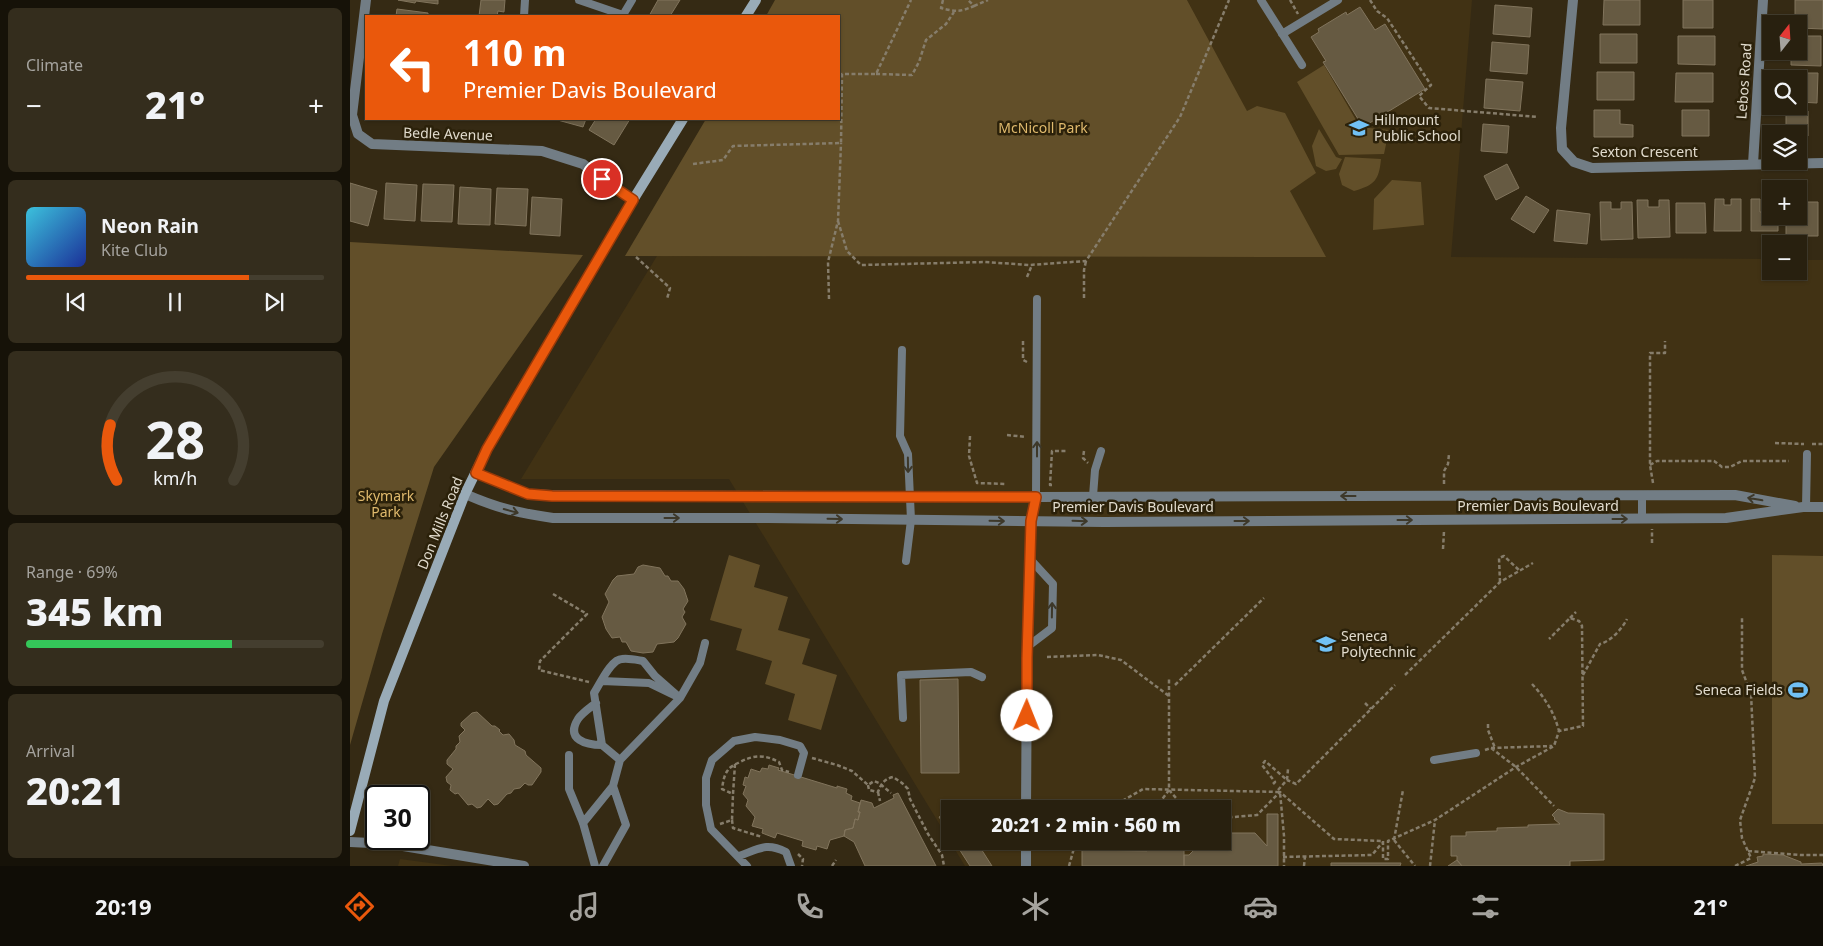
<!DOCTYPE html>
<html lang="en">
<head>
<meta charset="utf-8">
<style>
	body { margin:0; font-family:"Noto Sans",sans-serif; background:#342d1d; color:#f1f3f6; height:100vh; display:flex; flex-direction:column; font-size:19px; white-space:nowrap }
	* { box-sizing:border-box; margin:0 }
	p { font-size:16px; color:#a5a39e }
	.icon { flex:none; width:28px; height:28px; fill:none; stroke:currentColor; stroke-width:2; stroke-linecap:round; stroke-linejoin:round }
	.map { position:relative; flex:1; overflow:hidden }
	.sheet { display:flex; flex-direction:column; gap:8px; padding:8px; background:#161208; width:350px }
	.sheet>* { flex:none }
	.hud { position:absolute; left:15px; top:15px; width:475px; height:105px; border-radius:0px; box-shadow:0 1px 4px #0004,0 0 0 1px #443e2f; background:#ea580c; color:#fff; overflow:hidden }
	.needle { width:32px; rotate:17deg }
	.controls { position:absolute; left:1412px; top:15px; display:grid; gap:10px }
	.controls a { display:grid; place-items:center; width:45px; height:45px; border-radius:0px; background:#28200f; box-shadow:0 1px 4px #0004,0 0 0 1px #443e2f; font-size:25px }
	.speed { position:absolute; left:15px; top:785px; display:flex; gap:10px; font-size:25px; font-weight:700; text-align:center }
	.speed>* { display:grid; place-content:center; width:65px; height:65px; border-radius:50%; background:#28200f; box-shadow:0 1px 4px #0004,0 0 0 1px #443e2f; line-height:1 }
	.speed .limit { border:2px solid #111; border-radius:8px; background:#fff; color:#111 }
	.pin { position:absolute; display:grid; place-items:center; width:42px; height:42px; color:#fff; margin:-21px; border:2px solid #fff; border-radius:50%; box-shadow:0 1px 5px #0007 }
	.me { position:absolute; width:55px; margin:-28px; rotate:1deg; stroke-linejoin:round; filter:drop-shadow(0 0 4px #0008) }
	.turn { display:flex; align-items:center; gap:18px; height:105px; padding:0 15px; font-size:22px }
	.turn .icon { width:65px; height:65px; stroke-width:2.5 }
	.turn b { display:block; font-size:35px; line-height:42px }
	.big { font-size:38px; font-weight:800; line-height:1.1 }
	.sheet .widget { flex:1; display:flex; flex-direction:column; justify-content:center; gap:8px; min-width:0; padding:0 18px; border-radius:8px; background:#342d1d }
	.sheet .dial { align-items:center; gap:0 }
	.dial svg { height:130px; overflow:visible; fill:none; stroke:#443e2f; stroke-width:7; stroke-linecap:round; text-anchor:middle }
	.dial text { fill:#f1f3f6; stroke:none }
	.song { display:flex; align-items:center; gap:15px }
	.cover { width:60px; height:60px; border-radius:8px; background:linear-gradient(135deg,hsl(190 70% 55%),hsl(230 70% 35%)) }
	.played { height:5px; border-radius:2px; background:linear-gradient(90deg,#ea580c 75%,#443e2f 75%) }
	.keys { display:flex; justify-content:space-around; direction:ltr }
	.heat { display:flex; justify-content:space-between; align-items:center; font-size:28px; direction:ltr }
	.charge { height:8px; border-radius:4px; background:linear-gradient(90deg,#34c759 69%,#443e2f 0) }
	.trip { position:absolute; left:591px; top:800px; width:290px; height:50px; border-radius:0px; background:#28200f; box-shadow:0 1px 4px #0004,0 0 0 1px #443e2f; font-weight:800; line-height:50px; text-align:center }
	.dock { display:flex; height:80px; justify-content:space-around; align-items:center; background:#100d06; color:#a5a39e }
	.dock .icon { width:35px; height:35px }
	.dock .active { color:#ea580c }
	.dock b { font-size:22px; color:#f1f3f6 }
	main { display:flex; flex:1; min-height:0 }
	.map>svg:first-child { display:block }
</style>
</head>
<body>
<main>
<section class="sheet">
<div class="widget"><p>Climate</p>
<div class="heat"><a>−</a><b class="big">21°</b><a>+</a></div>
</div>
<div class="widget">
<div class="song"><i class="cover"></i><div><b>Neon Rain</b><p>Kite Club</p></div></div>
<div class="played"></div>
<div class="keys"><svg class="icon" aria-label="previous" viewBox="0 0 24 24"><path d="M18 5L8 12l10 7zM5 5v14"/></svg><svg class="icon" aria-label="pause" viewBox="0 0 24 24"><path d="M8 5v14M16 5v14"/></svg><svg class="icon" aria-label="next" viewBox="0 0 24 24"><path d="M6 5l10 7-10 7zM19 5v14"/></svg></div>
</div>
<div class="widget dial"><svg viewBox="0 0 100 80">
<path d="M14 69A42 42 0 1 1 86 69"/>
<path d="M14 69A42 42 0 0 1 10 35" stroke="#ea580c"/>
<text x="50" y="56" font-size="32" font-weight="700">28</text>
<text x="50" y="72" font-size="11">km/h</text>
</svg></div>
<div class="widget"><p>Range · 69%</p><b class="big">345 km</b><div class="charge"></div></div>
<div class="widget"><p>Arrival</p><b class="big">20:21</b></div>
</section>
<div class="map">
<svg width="1473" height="866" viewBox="0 0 1473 866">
	<rect width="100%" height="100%" fill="#352a14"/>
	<path fill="#413214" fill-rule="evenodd" d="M837,0H1122L1101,257L1421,259V271H1449V260H1473V866H615L379,479H171L307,256L975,257ZM600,809H872V841H600Z
		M50,859L102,866H48Z"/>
	<path fill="#624f29" d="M425,0H837L897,111L907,106L935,113L966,173L940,191L976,257L275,256L356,119H489V16H416Z
		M974,65L1010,127L1039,130L1034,154L989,155L947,82Z
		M969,129L986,157L992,159L986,169L976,171L966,166L962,146Z
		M995,157L1031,159C1029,180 1025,185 1004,191L992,185L989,174Z
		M1042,180L1071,182L1074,225L1023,230L1024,199Z
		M0,242L233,255L84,467L32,634L0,745Z
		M379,555L410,565L404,587L438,597L428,630L460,639L452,664L487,675L471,730L438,720L445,694L415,684L422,661L386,650L392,629L360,620Z
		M1422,555L1473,556V824H1422Z"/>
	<path fill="#665a42" stroke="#81745c" d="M48,0H88V4L66,1L65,3Z
		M131,0H155L154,12L148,11L147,16H129Z
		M308,0H330L320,16H299Z
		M1254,0H1290V25H1253Z
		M1333,0H1363V28H1333Z
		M1445,0H1473V29L1449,28V24H1445Z
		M1145,5L1182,8L1180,37L1143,34Z
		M1010,7L1025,30L1035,24L1075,89L1013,127L973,62L976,61L961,37L969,32L968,29L996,12L997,15Z
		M47,9L78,13V16H46Z
		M1250,34H1287V63H1250Z
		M1328,36H1365V65L1328,64Z
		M1449,36H1471V66L1441,65V51H1449Z
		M1142,42L1179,45L1177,74L1140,71Z
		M1247,72H1284V100H1247Z
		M1326,73H1363V102H1325Z
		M1438,73H1468L1467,103L1449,102V79H1438Z
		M1136,79L1173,82L1170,111L1134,108Z
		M1244,110H1270V124L1283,125V137H1244Z
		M1332,110H1359V136H1332Z
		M1436,111H1458V136H1449V134H1436Z
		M204,119H236L233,127Z
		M246,119H280L264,145L239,130Z
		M1133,124L1159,126L1157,153L1131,151Z
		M1157,164L1169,188L1146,200L1134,176Z
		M0,183L27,191L18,226L0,221Z
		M36,183L67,185L65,221L34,219Z
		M73,184L104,185L102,222L71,221Z
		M110,187L141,189L140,225L108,224Z
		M147,188L178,189L176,226L145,224Z
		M1176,196L1199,210L1184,233L1161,219Z
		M182,197L212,199L210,236L180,234Z
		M1365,199H1374V205H1381V199H1391V231H1364Z
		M1401,199H1410V212H1420V199H1421V216H1428V231H1401Z
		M1287,200H1298V207H1309V200H1319L1320,237L1288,238Z
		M1250,202H1261V209H1271V202H1282L1283,239L1251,240Z
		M1449,202H1468V236H1436V216H1449Z
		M1326,203H1355L1356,233H1326Z
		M1207,210L1240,214L1237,244L1204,241Z
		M293,565L310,568L315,576H318L321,581H328L334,589L338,601L333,609L335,612L332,617L336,624L328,638L324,642L307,644L303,652L293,653L281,651L276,642H272L270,637L262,638L256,629L252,617L259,602L255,594L263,580L267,576L284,574L288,567Z
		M608,679L609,773H571L570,680Z
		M127,712L142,726H145L150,730L149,731L153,735L159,734L164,740L165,745L175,751L176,755L191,768V772L182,785H178L175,783L170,788L164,789L161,793L157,794L148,804L144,805L138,799L131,807L127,808L122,804L118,805L108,793L105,794L100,790L101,785L97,782L96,777L103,769L97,764V760L106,749V746L110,742L109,736L115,730L111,726V723L122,713Z
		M419,765L429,768L428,770L487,788V786L497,789L496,793L502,796L501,800L510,803L508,812H510L508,820L505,819L503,828L495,830L494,836L480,840L477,849L467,846L466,850L452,846L453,841L427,833L425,838L412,833L413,829L402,826L405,817L396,806L398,800L393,794L396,786L393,785L395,777L398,778L401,769L410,772L412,768L418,769Z
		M548,793L586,866H515L504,842L494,836L495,830L503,828L505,819L508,820L510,812H508L511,800L522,803L524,808L544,798L543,795Z
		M1208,809L1218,813L1254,814V860L1220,861V866H1112L1107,860V856H1101V836H1116V832L1147,831V828L1178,827V825L1210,824L1204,819L1205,818L1202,815Z
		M600,810V834L589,817Z
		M917,814H928V866H834V855H839L853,841H872V833H905L917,846Z
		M604,841H626L642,866H620Z
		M797,841H834V866H732V850L797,851Z
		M1413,854L1433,855L1451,862V864L1472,863L1473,866H1396L1408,862L1407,857L1413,856Z
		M1107,860L1112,866H1098Z
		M981,863H1051L1050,866H981Z"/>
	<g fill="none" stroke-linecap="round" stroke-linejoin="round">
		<path stroke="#867d6b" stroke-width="2.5" stroke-dasharray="4 2.5" stroke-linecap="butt" d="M593,0L591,8C606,12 610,12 624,6L618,0
			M940,0L948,14
			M1020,0L1027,11L1037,18L1081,85L1069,96L1079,108L1188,117
			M624,6L638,0
			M526,74L562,75L569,62L576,40L596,24L604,12
			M343,164L373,160L383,146L491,143L492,74H526L561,0
			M488,221L497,251L511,265L635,262L679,265L736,261L830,117L879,0
			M286,257L320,288L317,299
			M677,277L682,265
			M734,298V270L736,261
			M479,299L478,262L488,221L491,143
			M673,341V360L677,362
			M657,435L676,437
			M620,436L619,456L627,483L655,484
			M1425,443L1454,444
			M1462,444H1473
			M734,451L733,458L738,463
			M1300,465L1307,461H1364L1372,467H1380L1392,461H1439
			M1303,483L1300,465V353H1315V341
			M1094,484V471L1098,464L1099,454
			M702,485H700L702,451H716
			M1302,543V529
			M1093,549L1094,531
			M1150,582L1149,558L1154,556L1170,571
			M203,594L237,614L190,661L189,670L239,682
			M1220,618L1226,612
			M697,657L748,655L771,660L819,696
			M1055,675L1150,582L1183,563
			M1233,675L1250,644C1261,641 1272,629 1277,619
			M1182,684C1195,698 1204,712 1209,731
			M825,685L914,598
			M1015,703L1021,709
			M1138,724V730L1145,748
			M1141,748L1202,746
			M1135,750L1141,748L1166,767L1204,806
			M462,758L487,765L502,771L518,785L524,781L529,783L541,793
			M385,764L383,794L372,789C373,782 374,775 378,770C380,767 384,765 388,763C403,755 414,754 429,762L432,770L439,772
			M923,784L925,782L912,765L915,761L937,780L938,769
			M518,785L519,790L528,792C531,784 534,779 543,777L552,783L558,789L560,799L578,834L592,855L594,866
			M819,790L833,806L839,809
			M928,790L937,780L946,784L1045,685
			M528,792L530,801
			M709,803L712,809
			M696,805L713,803L750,807L765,805L793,789L930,792L934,836V866
			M805,809L819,790V679
			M872,818L907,815L930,792L984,839L1033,841
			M382,820L383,828L412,837
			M370,824L382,820L383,794
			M1044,840L1053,790
			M1044,840L1065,866
			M1033,841V859H1038V841L1085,820L1166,767L1204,746L1209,731L1233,726L1232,626L1229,621L1220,618L1199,639
			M1398,851L1451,855H1473
			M448,854L453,859L452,866
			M933,857L1022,855L1032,843
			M482,866L486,860
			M719,866L726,841
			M954,866L955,856
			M1080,866L1085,820
			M1385,866L1401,858L1392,838L1390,820L1405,778L1401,694L1392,670V618"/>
		<path stroke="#727d85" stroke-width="8" d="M229,0L273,15L282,0
			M911,0L952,65
			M174,16L175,0
			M932,34L988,0
			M552,350L550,436L558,454L561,520L556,561
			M1292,495V519
			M743,496L745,470L751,451
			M686,497L687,299
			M1456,507L1457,454
			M677,647L702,628L703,584L680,559
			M252,681L299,683L330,698L305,676L293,661C287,660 279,658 272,659C261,659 250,684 244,693L252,745L270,760
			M246,703C241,707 232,713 228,719C215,740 237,745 252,745
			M553,718L551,675L621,672L632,677
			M219,755V789L233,823L245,866
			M1084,760L1126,753
			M233,823L263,786
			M389,856C409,849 416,842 436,852L441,866
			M253,866L276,825L263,786L270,760L330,698L350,663L355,643
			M397,866L361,829L356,805V778L362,760L384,741L405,737L430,740L450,746L454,753L448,775"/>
		<path stroke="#727d85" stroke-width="10" d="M16,0L2,115L8,134L22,144L192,151L233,164L257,183L283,200
			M1223,0L1211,128L1212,149L1224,162L1242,168L1473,163
			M1403,164L1413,0
			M126,473L177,494L201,495L686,497L1385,495L1445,506
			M115,494C147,508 168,513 203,518H418L754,522L1376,518L1453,507H1473
			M676,809L677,659L681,531V521L686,497
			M0,842L41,844L174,866
			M676,866V841"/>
		<path stroke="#99abb7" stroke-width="10" d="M396,16L406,0
			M0,831L34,701L115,494L137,449L283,200L333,119"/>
	</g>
	<defs><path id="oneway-shaft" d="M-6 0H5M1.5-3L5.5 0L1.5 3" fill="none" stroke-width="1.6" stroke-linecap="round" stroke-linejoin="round" transform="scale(1.25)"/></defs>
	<g stroke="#3d3829">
		<use href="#oneway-shaft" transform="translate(687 449) rotate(-90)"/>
		<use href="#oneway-shaft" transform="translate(558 465) rotate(89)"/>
		<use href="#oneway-shaft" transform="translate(998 496) rotate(180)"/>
		<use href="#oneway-shaft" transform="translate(1405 499) rotate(-170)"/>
		<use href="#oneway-shaft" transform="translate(161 511) rotate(15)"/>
		<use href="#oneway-shaft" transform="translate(322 518)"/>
		<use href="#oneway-shaft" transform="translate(485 519) rotate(1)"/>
		<use href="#oneway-shaft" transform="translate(1270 519)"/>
		<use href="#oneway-shaft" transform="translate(1055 520)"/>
		<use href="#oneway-shaft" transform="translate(647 521) rotate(1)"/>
		<use href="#oneway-shaft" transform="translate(730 521) rotate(2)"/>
		<use href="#oneway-shaft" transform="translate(892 521)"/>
		<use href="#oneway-shaft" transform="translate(702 610) rotate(-89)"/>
	</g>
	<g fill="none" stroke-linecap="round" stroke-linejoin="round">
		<defs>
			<path id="route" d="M252,179L283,200L137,449L126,473L178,494L202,496L686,497L681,521L677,658V716"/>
		</defs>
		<use href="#route" stroke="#983908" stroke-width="12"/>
		<use href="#route" stroke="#ea580c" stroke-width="9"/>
	</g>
	<defs>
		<symbol id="school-bare" viewBox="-9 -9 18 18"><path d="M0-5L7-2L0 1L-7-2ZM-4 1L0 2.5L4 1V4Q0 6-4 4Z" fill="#71c1f5" stroke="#2b210a" stroke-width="2.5" paint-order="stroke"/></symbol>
		<symbol id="university-bare" viewBox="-9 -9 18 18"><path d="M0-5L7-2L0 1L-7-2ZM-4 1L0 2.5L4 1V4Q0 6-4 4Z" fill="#71c1f5" stroke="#2b210a" stroke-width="2.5" paint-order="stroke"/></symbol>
		<symbol id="stadium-bare" viewBox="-9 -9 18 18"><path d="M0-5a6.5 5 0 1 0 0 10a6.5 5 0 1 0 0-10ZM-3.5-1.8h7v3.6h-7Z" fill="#71c1f5" stroke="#2b210a" stroke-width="2.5" paint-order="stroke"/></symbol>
	</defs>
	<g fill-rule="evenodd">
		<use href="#school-bare" x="995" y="114" width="28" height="28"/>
		<use href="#university-bare" x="962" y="630" width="28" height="28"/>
		<use href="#stadium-bare" x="1434" y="676" width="28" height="28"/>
	</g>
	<g text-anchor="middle" stroke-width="5" stroke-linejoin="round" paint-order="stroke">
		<g font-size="14" fill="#e1dbcd" stroke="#2b210a">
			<text transform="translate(1394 81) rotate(-86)" y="5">Lebos Road</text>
			<text transform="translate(98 134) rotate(2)" y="5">Bedle Avenue</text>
			<text x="1295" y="157">Sexton Crescent</text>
			<text x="1188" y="511">Premier Davis Boulevard</text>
			<text x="783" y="512">Premier Davis Boulevard</text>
			<text transform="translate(90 523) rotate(-68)" y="5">Don Mills Road</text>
		</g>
		<g font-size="14" fill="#e1dbcd" stroke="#2b210a" text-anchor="start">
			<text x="1024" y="125">Hillmount<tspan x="1024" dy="16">Public School</tspan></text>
			<text x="991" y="641">Seneca<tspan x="991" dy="16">Polytechnic</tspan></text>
			<text x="1433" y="695" text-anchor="end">Seneca Fields</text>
		</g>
		<g font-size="14" fill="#e0ba6d" stroke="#2b210a">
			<text x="693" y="133">McNicoll Park</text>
			<text x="36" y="501">Skymark<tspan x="36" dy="16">Park</tspan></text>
		</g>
	</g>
</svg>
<div class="controls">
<a><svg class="needle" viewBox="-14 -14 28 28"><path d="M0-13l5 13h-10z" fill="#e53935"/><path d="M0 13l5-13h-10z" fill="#a5a39e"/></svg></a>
<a><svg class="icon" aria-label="search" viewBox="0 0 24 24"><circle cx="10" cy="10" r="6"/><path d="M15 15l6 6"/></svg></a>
<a><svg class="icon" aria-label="layers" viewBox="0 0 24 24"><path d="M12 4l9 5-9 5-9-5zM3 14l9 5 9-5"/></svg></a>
<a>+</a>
<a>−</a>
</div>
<div class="speed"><div class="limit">30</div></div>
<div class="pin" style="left:252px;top:179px;background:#d93025"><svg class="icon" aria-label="arrive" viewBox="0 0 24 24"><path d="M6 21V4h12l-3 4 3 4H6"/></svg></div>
<svg class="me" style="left:677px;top:716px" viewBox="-20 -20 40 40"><circle r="19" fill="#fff"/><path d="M0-13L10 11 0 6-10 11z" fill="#ea580c"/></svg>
<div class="trip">20:21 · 2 min · 560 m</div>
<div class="hud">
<div class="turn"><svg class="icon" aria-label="left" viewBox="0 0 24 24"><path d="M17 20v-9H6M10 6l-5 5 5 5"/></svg><div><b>110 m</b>Premier Davis Boulevard</div></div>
</div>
</div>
</main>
<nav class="dock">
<b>20:19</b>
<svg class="icon active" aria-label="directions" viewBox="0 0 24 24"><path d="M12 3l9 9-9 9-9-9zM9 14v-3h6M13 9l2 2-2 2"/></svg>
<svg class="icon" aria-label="music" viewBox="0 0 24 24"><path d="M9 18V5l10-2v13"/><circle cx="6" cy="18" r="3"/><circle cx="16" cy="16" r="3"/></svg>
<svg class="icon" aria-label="phone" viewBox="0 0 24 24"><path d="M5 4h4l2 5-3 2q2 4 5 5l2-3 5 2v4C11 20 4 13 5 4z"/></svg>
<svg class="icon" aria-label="climate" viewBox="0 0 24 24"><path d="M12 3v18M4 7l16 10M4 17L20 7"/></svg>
<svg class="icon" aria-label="car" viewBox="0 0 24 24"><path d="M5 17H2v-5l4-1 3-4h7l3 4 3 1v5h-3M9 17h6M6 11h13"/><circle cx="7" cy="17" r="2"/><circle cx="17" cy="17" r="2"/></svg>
<svg class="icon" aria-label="filters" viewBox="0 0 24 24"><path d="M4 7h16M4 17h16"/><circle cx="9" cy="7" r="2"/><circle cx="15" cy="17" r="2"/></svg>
<b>21°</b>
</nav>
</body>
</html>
